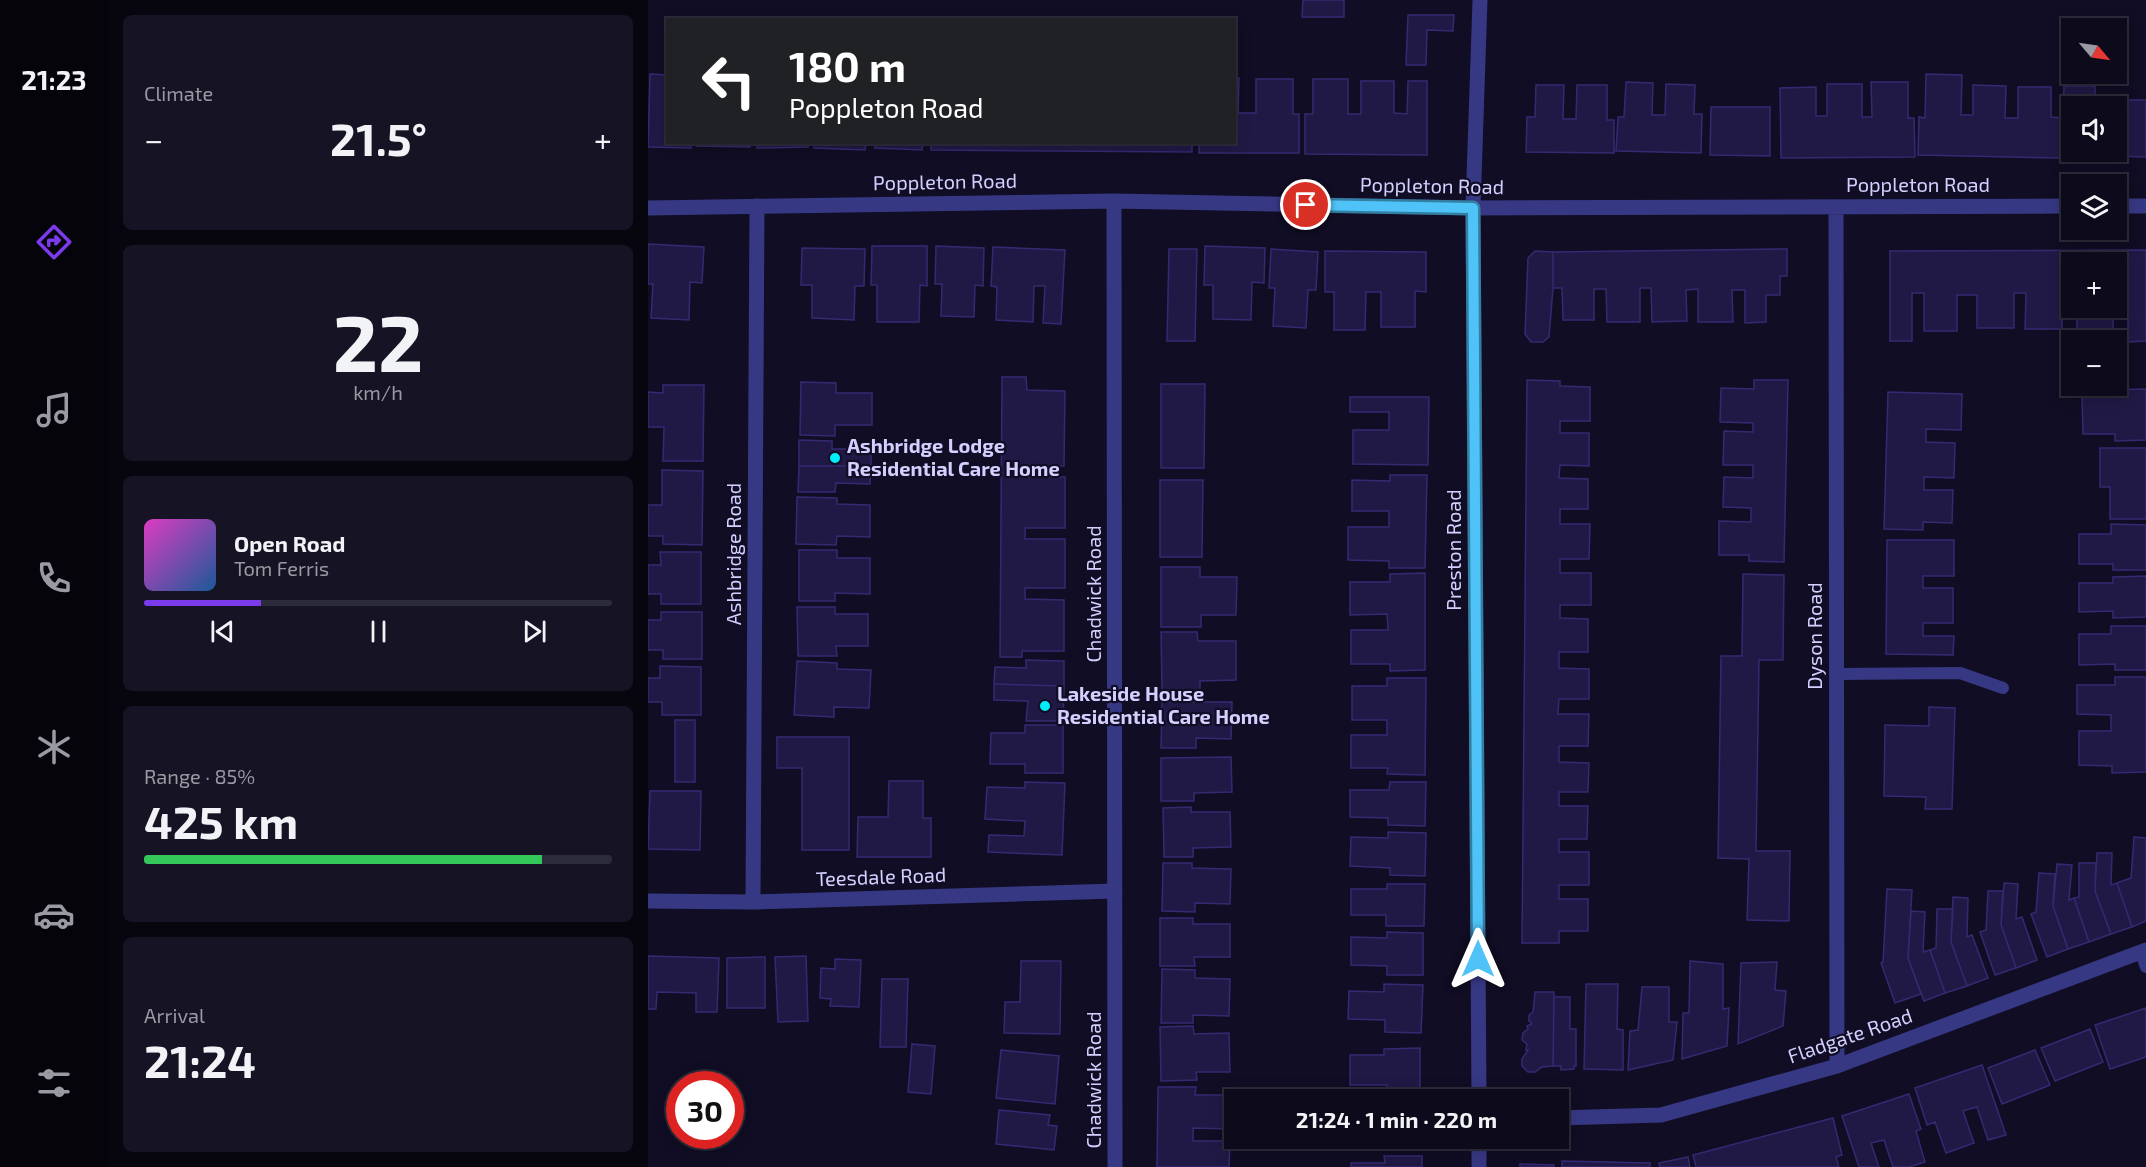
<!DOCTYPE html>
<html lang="en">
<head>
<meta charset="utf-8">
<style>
	body { margin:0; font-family:"Exo 2",sans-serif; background:#151324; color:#f1f3f6; height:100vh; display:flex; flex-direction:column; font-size:22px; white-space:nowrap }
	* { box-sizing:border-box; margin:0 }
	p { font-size:20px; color:#9a9aa3 }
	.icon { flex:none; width:33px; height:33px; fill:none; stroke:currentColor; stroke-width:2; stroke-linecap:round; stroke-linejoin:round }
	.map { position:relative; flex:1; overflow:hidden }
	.drawer { display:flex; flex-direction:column; gap:15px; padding:15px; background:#07060f; width:540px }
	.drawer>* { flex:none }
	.guide { position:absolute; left:18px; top:18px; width:570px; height:126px; border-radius:0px; box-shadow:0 3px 15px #0003,0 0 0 2px #2c2b3a; background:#202124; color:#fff; overflow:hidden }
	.needle { width:39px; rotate:119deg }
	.tools { position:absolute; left:1413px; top:18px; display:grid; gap:12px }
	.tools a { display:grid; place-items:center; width:66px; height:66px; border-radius:0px; background:#0c0a1b; box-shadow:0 3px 15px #0003,0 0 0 2px #2c2b3a; font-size:30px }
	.speed { position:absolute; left:18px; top:1071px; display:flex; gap:12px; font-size:30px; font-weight:700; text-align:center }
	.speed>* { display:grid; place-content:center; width:78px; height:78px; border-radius:50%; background:#0c0a1b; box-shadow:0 3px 15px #0003,0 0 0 2px #2c2b3a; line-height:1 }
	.speed .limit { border:9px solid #d22; background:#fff; color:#111 }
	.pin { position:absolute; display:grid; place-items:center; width:51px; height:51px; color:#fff; margin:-26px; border:3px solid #fff; border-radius:50%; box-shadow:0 2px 6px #0007 }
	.me { position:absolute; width:66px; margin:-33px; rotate:0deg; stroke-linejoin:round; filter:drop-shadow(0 0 4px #0008) }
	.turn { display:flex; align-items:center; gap:21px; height:126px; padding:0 24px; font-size:27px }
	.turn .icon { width:78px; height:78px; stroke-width:2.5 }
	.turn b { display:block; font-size:42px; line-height:51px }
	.big { font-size:45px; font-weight:700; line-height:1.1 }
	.drawer .tile { flex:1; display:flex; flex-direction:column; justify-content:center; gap:9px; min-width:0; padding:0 21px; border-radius:9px; background:#151324 }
	.drawer .dial { align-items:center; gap:0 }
	.dial b { font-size:78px; line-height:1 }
	.song { display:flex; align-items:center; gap:18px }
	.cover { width:72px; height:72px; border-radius:9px; background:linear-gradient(135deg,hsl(310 70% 55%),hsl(210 70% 35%)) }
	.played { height:6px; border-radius:3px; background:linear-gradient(90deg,#7c3aed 25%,#2c2b3a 25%) }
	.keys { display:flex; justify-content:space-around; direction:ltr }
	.heat { display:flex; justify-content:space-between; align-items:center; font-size:33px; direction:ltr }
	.charge { height:9px; border-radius:4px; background:linear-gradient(90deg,#34c759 85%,#2c2b3a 0) }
	.trip { position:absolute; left:576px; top:1089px; width:345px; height:60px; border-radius:0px; background:#0c0a1b; box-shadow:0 3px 15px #0003,0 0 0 2px #2c2b3a; font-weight:700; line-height:60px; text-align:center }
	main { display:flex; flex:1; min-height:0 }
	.dock { display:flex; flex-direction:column; width:108px; justify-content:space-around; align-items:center; background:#05040b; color:#9a9aa3 }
	.dock .icon { width:42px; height:42px }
	.dock .selected { color:#7c3aed }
	.dock b { font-size:27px; color:#f1f3f6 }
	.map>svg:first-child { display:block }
</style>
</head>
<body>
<main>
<nav class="dock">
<b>21:23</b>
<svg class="icon selected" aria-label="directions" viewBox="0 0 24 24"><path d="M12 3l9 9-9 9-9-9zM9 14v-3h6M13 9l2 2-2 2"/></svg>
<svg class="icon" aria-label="music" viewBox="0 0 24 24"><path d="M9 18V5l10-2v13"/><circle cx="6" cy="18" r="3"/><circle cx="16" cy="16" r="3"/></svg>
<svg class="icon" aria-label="phone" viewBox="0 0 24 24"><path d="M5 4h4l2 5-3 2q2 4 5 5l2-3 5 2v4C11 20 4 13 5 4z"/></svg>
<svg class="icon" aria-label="climate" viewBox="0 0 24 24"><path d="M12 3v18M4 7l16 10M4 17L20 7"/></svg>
<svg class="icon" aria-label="car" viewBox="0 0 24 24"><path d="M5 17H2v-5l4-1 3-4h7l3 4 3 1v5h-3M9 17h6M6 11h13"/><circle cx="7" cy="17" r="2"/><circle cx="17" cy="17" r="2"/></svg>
<svg class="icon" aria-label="filters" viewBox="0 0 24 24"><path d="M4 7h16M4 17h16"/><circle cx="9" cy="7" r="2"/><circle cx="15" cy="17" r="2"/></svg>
</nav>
<section class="drawer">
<div class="tile"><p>Climate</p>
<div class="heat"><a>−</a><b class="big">21.5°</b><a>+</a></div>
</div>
<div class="tile dial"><b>22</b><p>km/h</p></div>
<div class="tile">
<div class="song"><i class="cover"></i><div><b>Open Road</b><p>Tom Ferris</p></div></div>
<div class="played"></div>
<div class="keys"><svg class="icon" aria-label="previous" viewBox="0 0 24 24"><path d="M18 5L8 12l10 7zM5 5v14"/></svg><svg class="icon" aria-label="pause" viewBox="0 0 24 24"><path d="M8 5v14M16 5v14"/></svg><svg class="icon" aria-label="next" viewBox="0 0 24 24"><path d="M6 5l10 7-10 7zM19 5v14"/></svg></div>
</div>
<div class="tile"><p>Range · 85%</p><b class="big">425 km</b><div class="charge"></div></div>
<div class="tile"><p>Arrival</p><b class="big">21:24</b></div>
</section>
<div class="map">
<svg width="1498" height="1167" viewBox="0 0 1498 1167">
	<rect width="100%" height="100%" fill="#100d24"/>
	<path fill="#201945" stroke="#352a72" stroke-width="1.5" d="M655,0H696V17H654Z
		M760,15H806L805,31L779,30L778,65H758Z
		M2,74L20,75V142H43V148L0,147Z
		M1278,74L1314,75L1313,115H1325V85L1358,86L1357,118H1370V87H1403V117L1415,118L1416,86H1447V106H1424V152H1455V159L1270,155L1271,117L1277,118Z
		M586,78H591L590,113H608V79H645V114H651V153H551V142H586Z
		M665,79H700V114H713V81H746V113L759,114L760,81H779V155L657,154V114H665Z
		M978,82L1005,83L1004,115H1017L1018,84L1047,85L1046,114H1054L1053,153L968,151L970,117H976Z
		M1223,82H1260V118H1266L1267,157L1133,158L1132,88L1168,87V116H1179V84H1214V117H1224Z
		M888,85H916L915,119H928L929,85H959V120H966V153L878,152L879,117H887Z
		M1470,100H1498V157L1470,156Z
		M1063,107H1122V156L1062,155Z
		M49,142H102V147L49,146Z
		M109,142H160V147L109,148Z
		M166,142H218L217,150L166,148Z
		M227,142H275L274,150L227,148Z
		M283,142H544V152L283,150Z
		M0,244L56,247L54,283L42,282L41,320L3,318L5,284H0Z
		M224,246H279V286L272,285L271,322H229V285H223Z
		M288,246L336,248L335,286L327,285L326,317L293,316L294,284H287Z
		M557,246L617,248L616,283L604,282L603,320L565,319V285H556Z
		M345,247L417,250L413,324L395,323L397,286H386L385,322L348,320L349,287L343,286Z
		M154,248L217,249L216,286H207L206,320L164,318V285H153Z
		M521,249H549L547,341H519Z
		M623,249L670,252L668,290H660L658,328L625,326L627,288H621Z
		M1139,249V276H1132V295H1118V322L1097,323V290H1084L1085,322H1050V289L1038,290L1039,321L1004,322L1003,288H992V322H959L958,289H946V320H915L914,288H905V252Z
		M1498,250V341L1480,342V294H1468V262H1424V292H1414V329H1377L1378,293H1366V328H1329V295H1309V331H1276V293H1264V341H1242V251Z
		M677,251L778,252V292L767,291V327H733V292H718L717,330H686V292H677Z
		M887,251L905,252V288L901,337L895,342H883L877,334L880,258Z
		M1429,308H1465V329H1429Z
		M354,377H378L379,390L417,391L416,466L375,465V477H417V528H377V539H417V588H377V599L416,600V651H374V657H352Z
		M879,380L912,381V386L942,387V421H912V433H941V466L912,465L911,478L940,479V509H912V524H942L941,559H912V573H943V605H912V618L940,619V652H911V668L941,669V699H911L910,714H941L940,746H911V762L941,763L940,792H911V806H940L939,839H911V852H941V885H911V899H940V931H911V943H874Z
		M1106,380H1140L1136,562L1101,561V555H1071V521L1103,522V508L1075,507L1076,477L1105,478V465H1075L1076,431L1105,432V423L1072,422L1073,388L1106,389Z
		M153,382L188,383V393H224V425H187V436L152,435Z
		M513,384H557L556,468H513Z
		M15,385H56L55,461H15L16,427H0V392L15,393Z
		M1498,389V440L1467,441V434H1435L1434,397L1464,396V390Z
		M1240,392L1314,394L1313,430L1278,429V442L1307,443L1306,478L1276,477V490H1305L1304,523L1275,522V530L1236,529Z
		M702,397H781L780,465L705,464V430H741V412H702Z
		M151,440L184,441V449H223V466H151Z
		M1452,448H1498V519H1462V487H1452Z
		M151,466H223L222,484L188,483L187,492H150Z
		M14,470L55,471L54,545L15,544V536H0V505H14Z
		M742,475H779L777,568H741V561L700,560V527H741V511H704V480L742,481Z
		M512,480H555L554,557H512Z
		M149,497L189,498V504L222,505V537L189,536L188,545L148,544Z
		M1463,524L1498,525V570H1465V564H1431V534H1463Z
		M1239,540H1306V576H1275V588H1305V623H1275V636H1306L1305,655L1238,654Z
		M151,550H189V558H222V594L187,593V601H151Z
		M12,552H53V604H13V594H0V565H13Z
		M513,567H552V577H589L588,615H553V627H513Z
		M777,573V670L742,671V664H703V630H740L739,614L702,615V582H742V574Z
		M1095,574L1136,575L1135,660H1111L1108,851H1142L1141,921L1099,920L1101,859L1070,858L1073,656H1094Z
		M1498,576V617L1465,618V611L1431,612V583H1465V577Z
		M149,607H187V614H220V646H188L189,656H150Z
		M13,612H54V659H15V650H0V620H13Z
		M1463,626H1498V670H1467V664L1431,665V634H1463Z
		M513,632H549L550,641H588V680L552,681V691H514Z
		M378,660L416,661V686L346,684L347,667L378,668Z
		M149,661L189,663V669L223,670L221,708L186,707V717L146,715Z
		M12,666L53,667V715H14V702H0V678H12Z
		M1467,677H1498V772L1464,773V766L1431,765V731H1463V715L1429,714V685H1467Z
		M739,678H778L777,775L739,774L740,768H703V735H739V720H704V686H739Z
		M346,684L416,686L415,721H378L380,701L346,700Z
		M514,702H584L583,739L548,738V748H513Z
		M1281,707L1307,708L1304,809H1277L1278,797L1236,796L1237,725L1281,726Z
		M27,720H47V782H27Z
		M377,725H415V773H377V764H342L343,733H377Z
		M129,737H201V850H154V768H129Z
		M583,757L584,792L546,793V801H513V758Z
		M241,781H275V818H283V857H209L210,817H240Z
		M377,782L417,783L414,855L340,852L341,835L376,836L377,821L337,819L339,787L377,788Z
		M742,782H778L777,826L740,825V818L702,817V790H741Z
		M2,791H53L52,850L0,849Z
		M543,807V812H582L583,847L545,848V857H516L515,808Z
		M740,832L778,833L777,876L742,875V868L702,866L703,837L740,838Z
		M1486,837L1498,838V921L1484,927L1469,883L1483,878Z
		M1449,853H1464L1463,885L1469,883L1484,927L1463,934L1447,891Z
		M515,863H544V868L583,869L582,904L547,903V912L514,911Z
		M1431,863H1448L1447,891L1463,934L1441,942L1426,898L1431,897Z
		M1409,864L1424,865L1421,900L1426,898L1441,942L1420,949L1405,906Z
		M1391,873L1407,874L1405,906L1420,949L1399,957L1383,914L1388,912Z
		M1356,883L1370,884L1368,919L1374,917L1389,960L1368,968L1353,925Z
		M739,884H777L776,926H738V915H703V889H739Z
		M1239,889L1264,890L1260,958L1273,994L1247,1003L1233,963L1235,962Z
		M1340,891H1355L1353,925L1368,968L1347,975L1332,932L1338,930Z
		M1305,897L1320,898L1319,937L1324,935L1340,978L1319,986L1303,942Z
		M1289,909H1305L1303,942L1319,986L1297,993L1282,950L1288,948Z
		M1263,911L1277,912L1275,952L1282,950L1297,993L1276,1001L1260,958Z
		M512,918H545V924H582V957H546L547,966H512Z
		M739,932L775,933V975H739V966L703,965V937L739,938Z
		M0,956L71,958L69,1012H48V993L9,992L8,1009H0Z
		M158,956L160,1021L130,1022L127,957Z
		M117,957V1008H79V958Z
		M187,959L213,960L211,1007L182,1006L183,999L172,998L173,968L187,969Z
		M373,961H413L412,1034L356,1033L357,1002H372Z
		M1042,961L1075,964V1009L1081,1008L1079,1046L1034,1059L1035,1013H1041Z
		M1129,962L1127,990L1138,991L1135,1026L1090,1044L1093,963Z
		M514,969L547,970V978L582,979L581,1016L545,1015V1023H513Z
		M234,979H260L258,1047H232Z
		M736,984L775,985L773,1033L737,1032V1020L700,1019L701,991L736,992Z
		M938,984H970L969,1029L975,1030V1070L936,1069Z
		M994,987H1021V1022H1029L1025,1060L980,1070L982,1031L990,1030Z
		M887,992H906L905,1066L894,1067L887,1072H880L874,1066V1059L880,1050H878L879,1044L874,1040L875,1033L880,1029L879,1026L884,1024L881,1021V1015L885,1012Z
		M906,997H922V1029H928V1066H926V1069L913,1070V1066H905Z
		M1498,1008V1057L1462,1069L1447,1025Z
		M545,1026L546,1034L581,1033L582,1072H548L549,1080L513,1081L512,1027Z
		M1442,1029L1455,1062L1407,1081L1393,1048Z
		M264,1044L287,1046L283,1094L260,1092Z
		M772,1048V1093H739V1085H702V1055H736V1049Z
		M353,1050L411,1056L407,1104L348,1098Z
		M1387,1050L1402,1085L1354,1104L1340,1068Z
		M1334,1065L1358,1135L1340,1140L1329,1107L1315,1111L1326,1143L1298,1153L1287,1122L1279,1125L1267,1088Z
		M510,1087H548L547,1095H582V1129L545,1128V1141H582L581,1167H509Z
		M1261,1094L1273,1129L1268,1131L1277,1162L1261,1167H1245L1236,1140L1223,1143L1231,1167H1211L1194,1116Z
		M351,1110L402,1115L400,1125L409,1126L406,1150L348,1144Z
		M1185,1118L1194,1155L1188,1157L1191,1167H1048L1045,1155Z
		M704,1138H774V1147H738L739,1140Z
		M736,1156H774V1167H703V1163H737Z
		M1040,1157L1042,1167H1012L1011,1163Z
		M914,1161L1002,1163V1167H914Z
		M872,1164L906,1165V1167H872Z"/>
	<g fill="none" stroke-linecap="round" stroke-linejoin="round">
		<path stroke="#373884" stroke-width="12" d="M1188,674L1312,673L1355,688
			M1493,952L1498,967"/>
		<path stroke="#373884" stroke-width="15" d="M466,201L467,1167
			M1468,206H1498
			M1188,207L1189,1066
			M0,208L466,201L825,208L1424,206
			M0,901L105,902L467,891
			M105,902L109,206
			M831,1100L825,208L832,0
			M910,1118L1013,1115L1189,1066L1498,950
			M831,1167V1138"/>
	</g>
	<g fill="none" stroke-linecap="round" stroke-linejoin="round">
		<defs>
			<path id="route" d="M658,205L825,208L830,959"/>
		</defs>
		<use href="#route" stroke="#337fa1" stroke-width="15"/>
		<use href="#route" stroke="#4fc3f7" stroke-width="10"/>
	</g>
	<g fill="#00eefb" stroke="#100d24" stroke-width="2">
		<circle cx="187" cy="458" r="6"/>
		<circle cx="397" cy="706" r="6"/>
	</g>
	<g text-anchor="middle" stroke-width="4.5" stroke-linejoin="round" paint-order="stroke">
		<g font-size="20" fill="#d3d0ff" stroke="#100d24">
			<text transform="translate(297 182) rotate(-1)" y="7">Poppleton Road</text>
			<text x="1270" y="192">Poppleton Road</text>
			<text transform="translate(784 186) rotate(1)" y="7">Poppleton Road</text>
			<text transform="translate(806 550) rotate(-90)" y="7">Preston Road</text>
			<text transform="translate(86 554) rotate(-90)" y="7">Ashbridge Road</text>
			<text transform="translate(446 594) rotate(-90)" y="7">Chadwick Road</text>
			<text transform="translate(1167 636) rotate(-90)" y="7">Dyson Road</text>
			<text transform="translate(233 877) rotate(-2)" y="7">Teesdale Road</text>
			<text transform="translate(1202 1036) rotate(-19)" y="7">Fladgate Road</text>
			<text transform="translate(446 1080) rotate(-90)" y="7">Chadwick Road</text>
		</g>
		<g font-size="20" font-weight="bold" fill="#d3d0ff" stroke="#100d24" text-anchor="start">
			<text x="199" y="453">Ashbridge Lodge<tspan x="199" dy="23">Residential Care Home</tspan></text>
			<text x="409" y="701">Lakeside House<tspan x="409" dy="23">Residential Care Home</tspan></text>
		</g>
	</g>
</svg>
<div class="tools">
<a><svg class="needle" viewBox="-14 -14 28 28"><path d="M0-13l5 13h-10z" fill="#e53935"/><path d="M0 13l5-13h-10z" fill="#9a9aa3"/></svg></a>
<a><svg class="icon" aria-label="sound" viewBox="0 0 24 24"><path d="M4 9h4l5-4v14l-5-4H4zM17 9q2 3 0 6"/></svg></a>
<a><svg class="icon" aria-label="layers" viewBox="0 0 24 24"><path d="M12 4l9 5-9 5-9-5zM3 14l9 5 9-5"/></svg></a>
<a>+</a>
<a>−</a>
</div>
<div class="speed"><div class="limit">30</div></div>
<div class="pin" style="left:658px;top:205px;background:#d93025"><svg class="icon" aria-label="arrive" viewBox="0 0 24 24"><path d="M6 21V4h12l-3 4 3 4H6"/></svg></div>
<svg class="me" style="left:830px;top:959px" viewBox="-20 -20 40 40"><path d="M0-17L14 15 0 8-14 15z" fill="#4fc3f7" stroke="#fff" stroke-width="4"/></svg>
<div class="trip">21:24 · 1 min · 220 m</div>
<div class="guide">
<div class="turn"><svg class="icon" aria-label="left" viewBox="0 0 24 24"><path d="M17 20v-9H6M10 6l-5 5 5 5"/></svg><div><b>180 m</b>Poppleton Road</div></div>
</div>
</div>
</main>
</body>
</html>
